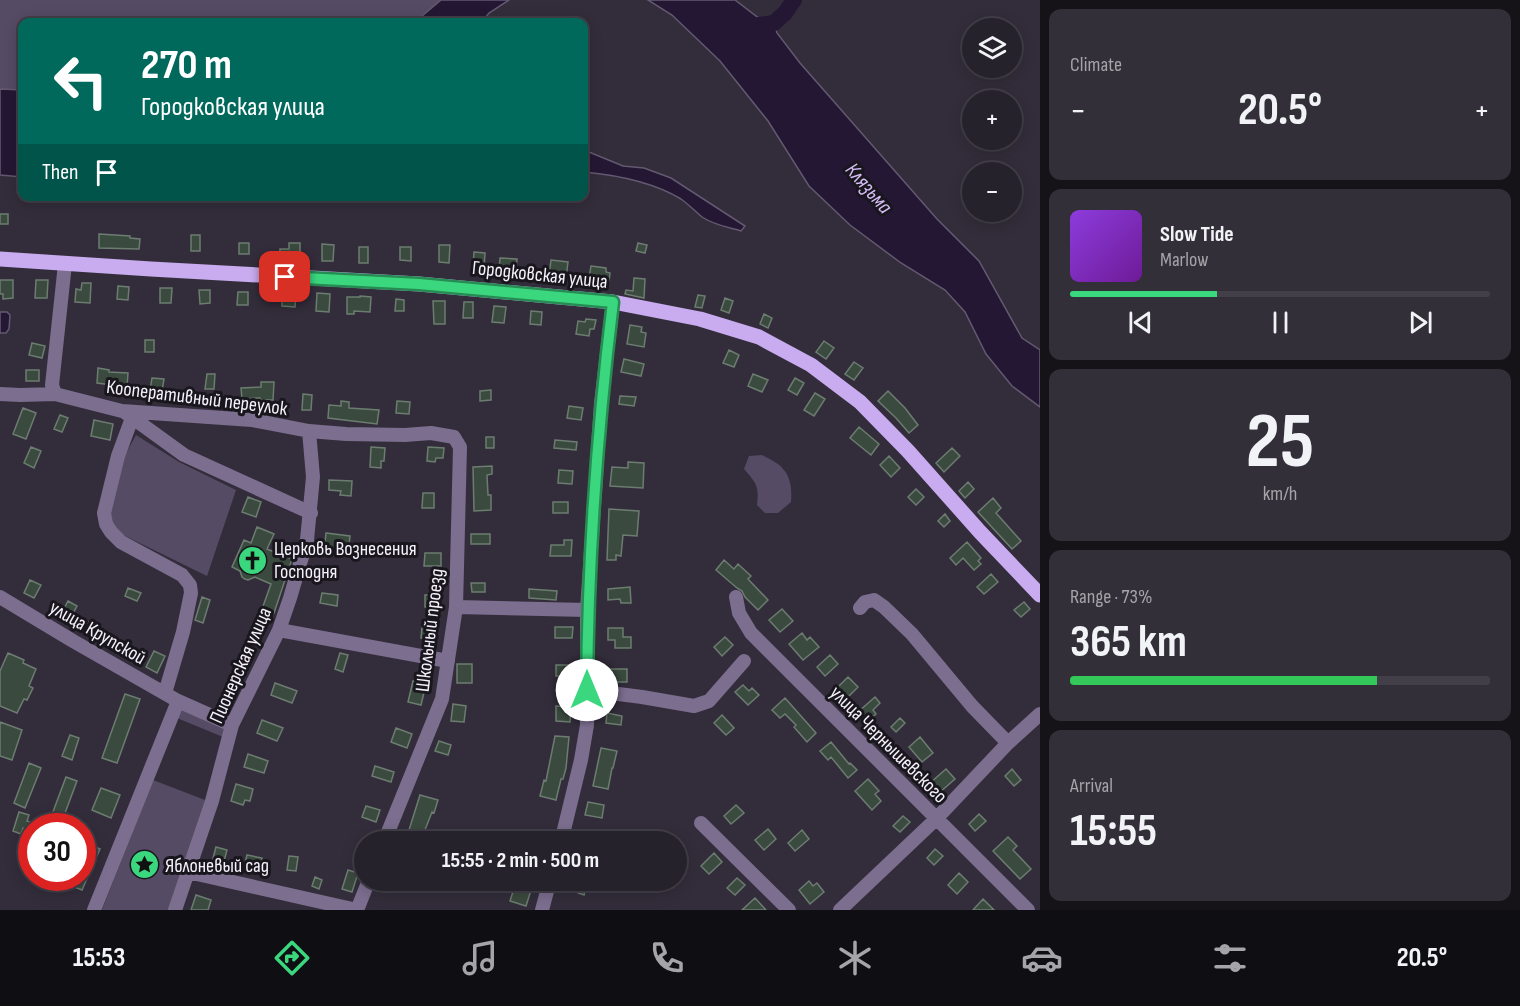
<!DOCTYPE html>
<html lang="en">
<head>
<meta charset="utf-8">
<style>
	body { margin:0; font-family:"Sofia Sans Condensed",sans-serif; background:#322f38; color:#f1f3f6; height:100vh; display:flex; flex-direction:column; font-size:22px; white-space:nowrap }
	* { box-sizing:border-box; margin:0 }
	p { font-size:20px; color:#a4a4a9 }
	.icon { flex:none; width:33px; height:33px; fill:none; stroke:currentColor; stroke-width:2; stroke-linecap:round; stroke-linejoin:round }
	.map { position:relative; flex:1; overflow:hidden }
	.panel { display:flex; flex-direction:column; gap:9px; padding:9px; background:#151318; width:480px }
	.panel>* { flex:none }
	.hud { position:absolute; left:18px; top:18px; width:570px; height:183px; border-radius:12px; box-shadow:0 3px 15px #0003,0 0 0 2px #423f48; background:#00695c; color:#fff; overflow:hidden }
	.fabs { position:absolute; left:962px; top:18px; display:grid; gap:12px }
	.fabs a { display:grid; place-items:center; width:60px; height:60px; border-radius:50%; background:#26222c; box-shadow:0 3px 15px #0003,0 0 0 2px #423f48; font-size:30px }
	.speed { position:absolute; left:18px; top:813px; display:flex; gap:12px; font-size:30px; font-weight:700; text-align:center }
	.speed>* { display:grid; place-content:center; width:78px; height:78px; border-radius:50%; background:#26222c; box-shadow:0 3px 15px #0003,0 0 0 2px #423f48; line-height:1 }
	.speed .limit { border:9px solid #d22; background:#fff; color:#111 }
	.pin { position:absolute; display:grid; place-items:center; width:51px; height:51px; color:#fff; margin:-26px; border-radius:12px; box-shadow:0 3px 9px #0006 }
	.me { position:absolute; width:66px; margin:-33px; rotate:0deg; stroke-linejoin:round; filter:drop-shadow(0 0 4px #0008) }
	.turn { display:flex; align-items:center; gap:21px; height:126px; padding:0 24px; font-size:27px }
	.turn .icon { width:78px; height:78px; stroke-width:2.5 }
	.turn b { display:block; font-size:42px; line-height:51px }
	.then { display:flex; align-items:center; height:57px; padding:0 24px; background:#0003; gap:12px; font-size:22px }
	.big { font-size:45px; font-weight:700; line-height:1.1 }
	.panel .card { flex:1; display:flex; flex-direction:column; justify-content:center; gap:9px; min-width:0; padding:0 21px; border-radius:12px; background:#322f38 }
	.panel .dial { align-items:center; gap:0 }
	.dial b { font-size:78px; line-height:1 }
	.song { display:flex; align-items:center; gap:18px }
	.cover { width:72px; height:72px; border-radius:9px; background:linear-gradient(135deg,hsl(270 70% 55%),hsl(280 70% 35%)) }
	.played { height:6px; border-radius:3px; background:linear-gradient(90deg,#3ad77f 35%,#423f48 35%) }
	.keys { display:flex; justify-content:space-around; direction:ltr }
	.heat { display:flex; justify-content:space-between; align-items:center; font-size:33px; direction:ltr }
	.charge { height:9px; border-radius:4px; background:linear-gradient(90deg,#34c759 73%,#423f48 0) }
	.trip { position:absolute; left:354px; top:831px; width:333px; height:60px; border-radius:30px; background:#26222c; box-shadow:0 3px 15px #0003,0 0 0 2px #423f48; font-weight:700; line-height:60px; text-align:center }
	.menu { display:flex; height:96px; justify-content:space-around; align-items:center; background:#0f0e12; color:#a4a4a9 }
	.menu .icon { width:42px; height:42px }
	.menu .on { color:#3ad77f }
	.menu b { font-size:27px; color:#f1f3f6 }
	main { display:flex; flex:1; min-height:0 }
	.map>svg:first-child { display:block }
</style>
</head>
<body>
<main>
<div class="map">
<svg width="1040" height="910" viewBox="0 0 1040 910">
	<rect width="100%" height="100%" fill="#332d3b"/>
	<path fill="#554b64" d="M0,0H441L415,22H22V90L0,89Z
		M136,435L179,462L236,490L207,576L113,530L109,524L111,506L124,457Z
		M762,455C769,459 779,463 783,469C791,477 792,491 791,502L778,513H765L757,505C759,486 757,484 744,469L749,456Z
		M181,708L226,727L223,737L177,718Z
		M153,780L205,800L168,910H102Z"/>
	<path fill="#241734" stroke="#635970" stroke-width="1.5" d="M441,0H509L489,13L482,22H415Z
		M648,0H735L760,19L774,23L777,33L800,63L937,219L979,261L1022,338L1040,350V407L1012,386L986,354L965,312L945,290L901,263L850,225L809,186L768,121L720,61L672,15Z
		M0,89L22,90V177L0,175Z
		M584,150L623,166L644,168L671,178L745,226L741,231C727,227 714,225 702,217C695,211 688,204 681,199C653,182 616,175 584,172Z
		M0,312H7L10,315L9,329L6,333H0Z"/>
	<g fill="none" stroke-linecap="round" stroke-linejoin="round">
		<path stroke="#241734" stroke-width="16" d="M752,26L774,23L785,13L794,0"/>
	</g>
	<path fill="#3b4a3f" stroke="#6c7c70" stroke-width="1.5" d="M0,214H8V224H0Z
		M99,234L130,236V238L140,239L139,249L99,248Z
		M191,235H200V251H191Z
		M239,243H249V254H239Z
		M289,243H300V252H296V257H280V249H289Z
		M638,243L647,245L645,253L636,251Z
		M322,244L334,245L333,261H322Z
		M439,245H450L449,263L439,262Z
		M359,247H368V263H359Z
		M400,247H411V261L400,260Z
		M474,252L485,253L484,268L473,267Z
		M500,258L517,259L516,272L499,271Z
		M551,260L568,262L566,278L549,276Z
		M591,266L606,268V272L610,273L609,281L589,278Z
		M634,278L645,279L644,298L625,294L626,290L633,291Z
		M0,280H13V298L3,299V294H0Z
		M36,280H48L47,298H35Z
		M82,283H91L90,303L75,302L76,289L81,290Z
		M118,286L129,287L128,300L117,299Z
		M160,288H172L171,303H160Z
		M199,290H210V303L200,304Z
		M238,292H248V305H237Z
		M282,293L296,294L295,307L282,306Z
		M317,293L330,294L329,312L316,311Z
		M698,295L705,296L702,308L695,307Z
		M360,296L371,297L370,312L354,311V314H347V297H360Z
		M725,298L733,301L729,313L721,310Z
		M396,299L404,300V311H395Z
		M433,301H445V324H434Z
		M464,302H473V318H463Z
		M494,306L506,307L504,323L492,322Z
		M531,311L542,312L541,325L530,324Z
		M764,314L772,318L768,328L760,324Z
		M586,319L596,320L594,329H590L589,336L576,334L578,321L585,322Z
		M630,325L642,327L641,332L646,333L644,347L627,344Z
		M145,340H154V352H145Z
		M824,341L834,348L826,359L816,352Z
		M32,343L45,346L42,358L29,355Z
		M729,350L739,355L734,367L723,363Z
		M624,359L644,364L641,376L621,372Z
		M854,362L863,368L854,380L845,374Z
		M98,368L109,370V372L128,373L127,387L97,383Z
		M26,370H39V381H26Z
		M207,374H215L214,389H205Z
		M753,374L768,380L762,392L748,386Z
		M152,378L164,379L162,391L150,390Z
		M795,378L804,383L797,395L788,390Z
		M261,382H274L273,400H260V398L242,399L241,388L261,387Z
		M491,390V400L480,401V391Z
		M888,391L905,408L918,425L909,433L896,418L878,401Z
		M815,393L825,399L814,416L804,410Z
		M303,394L312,395L311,410H302Z
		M620,396L636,397L634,406L619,404Z
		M341,401L349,402V408L379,410L377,424L328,418L329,405L341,406Z
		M397,401L410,402L409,414L396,413Z
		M569,406L583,408L581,420L567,418Z
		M23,408L36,413L26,439L13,434Z
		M60,415L68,418L62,432L54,429Z
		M94,420L113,424L110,440L91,436Z
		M859,427L879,444L871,455L850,438Z
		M486,437H494V448H486Z
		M555,440L577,442L576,450L554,448Z
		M31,447L41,451L34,468L24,463Z
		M371,447L385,448L384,461H381V468L370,467Z
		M428,447L444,448L443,458H436L435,462L427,461Z
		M952,448L960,456L944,472L936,463Z
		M889,456L900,468L891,477L880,465Z
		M628,462L644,463L643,488L610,486L612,467L628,468Z
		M492,466V474L487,475L488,495H491V510L474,511L473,467Z
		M559,470L573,471L572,484L558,483Z
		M329,480L352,481L351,496L340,495L341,491L329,490Z
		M968,482L974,489L965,498L959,491Z
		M916,489L924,497L916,505L908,497Z
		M423,493H434V508H422Z
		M248,497L261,502L256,517L242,512Z
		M993,498L1001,508L996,513L1021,541L1012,549L978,512Z
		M553,502H568V513H553Z
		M609,509L639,511L637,536L623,535L621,556L616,555V560H607Z
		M945,514L950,521L944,527L938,521Z
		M257,527L274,534L267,549L292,559L274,613L262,609L271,584L255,577L248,580L245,579L242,577L240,571L232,567L244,540L251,543Z
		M326,533L350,536L348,554L324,552Z
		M471,534H490V544H471Z
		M564,540H572L571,556H550L551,545H564Z
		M967,542L981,558L978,561L981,564L974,570L963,558L956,565L950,558Z
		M425,553H441V566H424Z
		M724,560L734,569L738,564L751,576L748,579L768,600L758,610L745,597L742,591L737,588L716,570Z
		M991,574L998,582L984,594L977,587Z
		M30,580L41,585L34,598L24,593Z
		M471,583H485V592H472Z
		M630,587L631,603H621L620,599L608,600V589Z
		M128,588L141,593L137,601L125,596Z
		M529,589L557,591L556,600L529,598Z
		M322,593L338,595L337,606L320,603Z
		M425,595H440L439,607H425Z
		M202,597L210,600L203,623L195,620Z
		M68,601L77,606L70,619L61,614Z
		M1024,602L1030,609L1021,617L1014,610Z
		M782,609L793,621L780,632L769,620Z
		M89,622L104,631L100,640L84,632Z
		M422,627H438L437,638H421Z
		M555,627H573L572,638H555Z
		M608,628H623V637H631V648H615V640H608Z
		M802,633L807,640L810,637L819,647L803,660L789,644Z
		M725,637L733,645L722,656L714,647Z
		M154,651L165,656L157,673L146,667Z
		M8,653L24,660L23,663L36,669L29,686L33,688L27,700L24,699L17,713L0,706V671Z
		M340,653L348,655L343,672L335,669Z
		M830,655L838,664L825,676L817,667Z
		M457,664H472V683H457Z
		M556,665H573V676H556Z
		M608,669H627V682H615V678H608Z
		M848,677L858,687L848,697L838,687Z
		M413,681L426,684L421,705L408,702Z
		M275,683L297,691L292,703L271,695Z
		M743,685L749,691L752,688L759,695L748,705L735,692Z
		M125,694L140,699L117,763L102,758Z
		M875,697L880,703L873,710L876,714L867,722L858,712Z
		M785,698L816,733L807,742L794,727L796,725L785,714L780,718L772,710Z
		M453,704L466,706L464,722L451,721Z
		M556,706L571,707L570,722L556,721Z
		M607,713L622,716L621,725L606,723Z
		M722,715L734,728L726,735L714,723Z
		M900,718L905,723L896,732L891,727Z
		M262,720L283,728L277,741L257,733Z
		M0,722L22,730L12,760L0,756Z
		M396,728L412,734L407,748L391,742Z
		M70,735L79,738L72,760L62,756Z
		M555,736L569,737L566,768L563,779H561L556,800L540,796L544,780L546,781Z
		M920,737L933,753L922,762L909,747Z
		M439,741L451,745L448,755L435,751Z
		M831,742L849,764L850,763L857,770L848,778L831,757L828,760L820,751Z
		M601,748L617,751L613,768H612L608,789L593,786Z
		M248,754L268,761L264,773L244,767Z
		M29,763L41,768L25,808L14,803Z
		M375,766L394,772L391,782L372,776Z
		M946,769L955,779L939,793L930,783Z
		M1012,769L1021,780L1014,786L1005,776Z
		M66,777L77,781L62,821L51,817Z
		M868,779L879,791L875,794L881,801L872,810L855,791Z
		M236,784L253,789L250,801L245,800L243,805L231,801Z
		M101,788L120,795L111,818L92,810Z
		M420,795L438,800L434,813L432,812L423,835L409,830Z
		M588,802L604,805L602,818L585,815Z
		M736,805L744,813L731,824L724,816Z
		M366,806L380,810L376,822L362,817Z
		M19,812L29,815L27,821L30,822L28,829L23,828L21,834L13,831Z
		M979,814L986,821L975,831L969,824Z
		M903,816L910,822L900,832L893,826Z
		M768,829L776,839L764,850L755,840Z
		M802,830L809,839L795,851L788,843Z
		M1008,837L1017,846L1013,850L1031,869L1020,879L993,851Z
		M82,842L100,849L82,890L52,878H82Z
		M216,847L227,850L223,865L212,862Z
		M935,849L943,856L934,865L927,858Z
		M714,853L722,862L709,874L701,866Z
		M247,855L262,858L259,871L244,868Z
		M289,856L298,857L296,871L287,870Z
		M348,870L358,873L352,892L342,889Z
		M959,873L968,882L957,894L948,885Z
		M315,877L322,880L319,889L312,886Z
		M737,878L745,885L735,895L727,888Z
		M559,880H588L584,895L576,892L577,889L558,884Z
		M809,881L813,886L817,883L824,892L810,904L799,890Z
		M516,882L532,887L526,906L510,901Z
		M196,895L211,900L208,910H191Z
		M755,898L766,910H742Z
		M983,899L994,910H973Z"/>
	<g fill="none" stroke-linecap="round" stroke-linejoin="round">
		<path stroke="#7c6e8f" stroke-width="14" d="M65,264L52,385L55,394L122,411L252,420L309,431L346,434L405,435L431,433L454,437L460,447L456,607L442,699L384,842
			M0,394L20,395L55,394
			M126,413L184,455L311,513
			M132,418L118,456L104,513L106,524L111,532L121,542L182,575L190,585L191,593L183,632L165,693
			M0,597L73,641L178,701L232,725
			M736,597L739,613L751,633L1028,910
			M456,607L587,610
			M860,608L865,602L874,600L884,607L912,634L972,706L1008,743
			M279,630L448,661
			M587,690L642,697L694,706L709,701L744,661
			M701,823L789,910
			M561,842L581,760L587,725V610L601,403L613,302
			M188,872L357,910
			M94,910L178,701
			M175,910L212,801L232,725L279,630L290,598L307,540L313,477L309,431
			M357,910L369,880
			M542,910L550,880
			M840,910L936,819L1008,743L1040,714"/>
		<path stroke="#c8acef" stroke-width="15" d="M0,259L151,269L419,284L613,302L700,319L759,337L811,365L860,402L908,451L980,532L1040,595"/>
	</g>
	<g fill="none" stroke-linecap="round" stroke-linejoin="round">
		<defs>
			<path id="route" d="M285,277L419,284L613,302C597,431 588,560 587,690"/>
		</defs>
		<use href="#route" stroke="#268c53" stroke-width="15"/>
		<use href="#route" stroke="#3ad77f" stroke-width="10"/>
	</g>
	<defs>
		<symbol id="church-disc" viewBox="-11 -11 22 22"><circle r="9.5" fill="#3ad77f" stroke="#19171d"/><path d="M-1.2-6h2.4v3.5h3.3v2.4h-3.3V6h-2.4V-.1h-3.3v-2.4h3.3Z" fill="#111"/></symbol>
		<symbol id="sight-disc" viewBox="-11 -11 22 22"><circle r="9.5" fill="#3ad77f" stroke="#19171d"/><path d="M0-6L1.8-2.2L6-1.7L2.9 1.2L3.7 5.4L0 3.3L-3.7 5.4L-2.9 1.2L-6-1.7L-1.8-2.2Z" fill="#111"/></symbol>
	</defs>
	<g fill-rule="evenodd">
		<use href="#church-disc" x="236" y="544" width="33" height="33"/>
		<use href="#sight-disc" x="128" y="848" width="33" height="33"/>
	</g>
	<g text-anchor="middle" stroke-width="6" stroke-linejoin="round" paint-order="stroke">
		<g font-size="20" fill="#f6f2fc" stroke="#19171d">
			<text transform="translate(540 274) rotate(6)" y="7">Городковская улица</text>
			<text transform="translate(197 397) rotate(7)" y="7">Кооперативный переулок</text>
			<text transform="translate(429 630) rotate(-83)" y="7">Школьный проезд</text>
			<text transform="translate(98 632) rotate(30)" y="7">улица Крупской</text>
			<text transform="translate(240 665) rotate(-66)" y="7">Пионерская улица</text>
			<text transform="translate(889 744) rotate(45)" y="7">улица Чернышевского</text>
		</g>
		<g font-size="20" fill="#f6f2fc" stroke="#19171d" text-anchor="start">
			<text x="274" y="555">Церковь Вознесения<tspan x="274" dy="23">Господня</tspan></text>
			<text x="165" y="872">Яблоневый сад</text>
		</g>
		<g font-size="21" font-style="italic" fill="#d7bef9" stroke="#19171d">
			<text transform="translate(869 188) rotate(49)" y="7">Клязьма</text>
		</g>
	</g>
</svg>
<div class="fabs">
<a><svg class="icon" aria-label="layers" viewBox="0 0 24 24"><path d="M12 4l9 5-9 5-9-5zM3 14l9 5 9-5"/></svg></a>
<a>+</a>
<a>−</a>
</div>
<div class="speed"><div class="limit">30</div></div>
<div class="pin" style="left:285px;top:277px;background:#d93025"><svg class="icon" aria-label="arrive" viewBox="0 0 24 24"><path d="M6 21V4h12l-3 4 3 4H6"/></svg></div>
<svg class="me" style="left:587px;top:690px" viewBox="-20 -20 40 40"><circle r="19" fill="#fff"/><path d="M0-13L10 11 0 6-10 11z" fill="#3ad77f"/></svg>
<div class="trip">15:55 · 2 min · 500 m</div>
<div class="hud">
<div class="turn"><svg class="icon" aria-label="left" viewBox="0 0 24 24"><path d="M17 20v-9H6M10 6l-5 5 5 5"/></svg><div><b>270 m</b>Городковская улица</div></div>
<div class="then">Then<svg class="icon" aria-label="arrive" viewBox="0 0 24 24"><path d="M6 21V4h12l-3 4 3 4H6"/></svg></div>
</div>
</div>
<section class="panel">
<div class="card"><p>Climate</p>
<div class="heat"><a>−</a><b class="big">20.5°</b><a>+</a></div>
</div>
<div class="card">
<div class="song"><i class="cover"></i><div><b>Slow Tide</b><p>Marlow</p></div></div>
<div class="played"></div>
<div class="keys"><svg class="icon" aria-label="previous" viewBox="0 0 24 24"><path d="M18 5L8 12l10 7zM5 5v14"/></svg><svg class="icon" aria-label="pause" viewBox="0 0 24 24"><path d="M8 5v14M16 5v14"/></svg><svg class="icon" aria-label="next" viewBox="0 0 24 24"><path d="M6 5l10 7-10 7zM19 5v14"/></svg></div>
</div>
<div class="card dial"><b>25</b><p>km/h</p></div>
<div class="card"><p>Range · 73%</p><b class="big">365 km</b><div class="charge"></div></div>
<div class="card"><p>Arrival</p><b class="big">15:55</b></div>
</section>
</main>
<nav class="menu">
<b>15:53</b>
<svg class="icon on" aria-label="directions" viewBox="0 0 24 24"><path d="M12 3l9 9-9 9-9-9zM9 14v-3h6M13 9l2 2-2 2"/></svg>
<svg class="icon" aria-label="music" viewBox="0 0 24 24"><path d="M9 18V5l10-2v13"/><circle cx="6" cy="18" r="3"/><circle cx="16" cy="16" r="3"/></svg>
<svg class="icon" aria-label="phone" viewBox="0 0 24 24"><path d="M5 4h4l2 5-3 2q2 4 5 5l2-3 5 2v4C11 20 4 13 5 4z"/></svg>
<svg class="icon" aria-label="climate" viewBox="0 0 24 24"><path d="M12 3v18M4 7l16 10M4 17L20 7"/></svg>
<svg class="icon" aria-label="car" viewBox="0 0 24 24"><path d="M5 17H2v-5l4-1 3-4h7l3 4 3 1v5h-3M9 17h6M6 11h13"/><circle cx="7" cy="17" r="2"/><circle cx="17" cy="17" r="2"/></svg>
<svg class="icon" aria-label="filters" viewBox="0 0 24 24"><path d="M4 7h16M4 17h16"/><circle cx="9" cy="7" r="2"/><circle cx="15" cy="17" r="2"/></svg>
<b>20.5°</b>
</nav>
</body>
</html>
